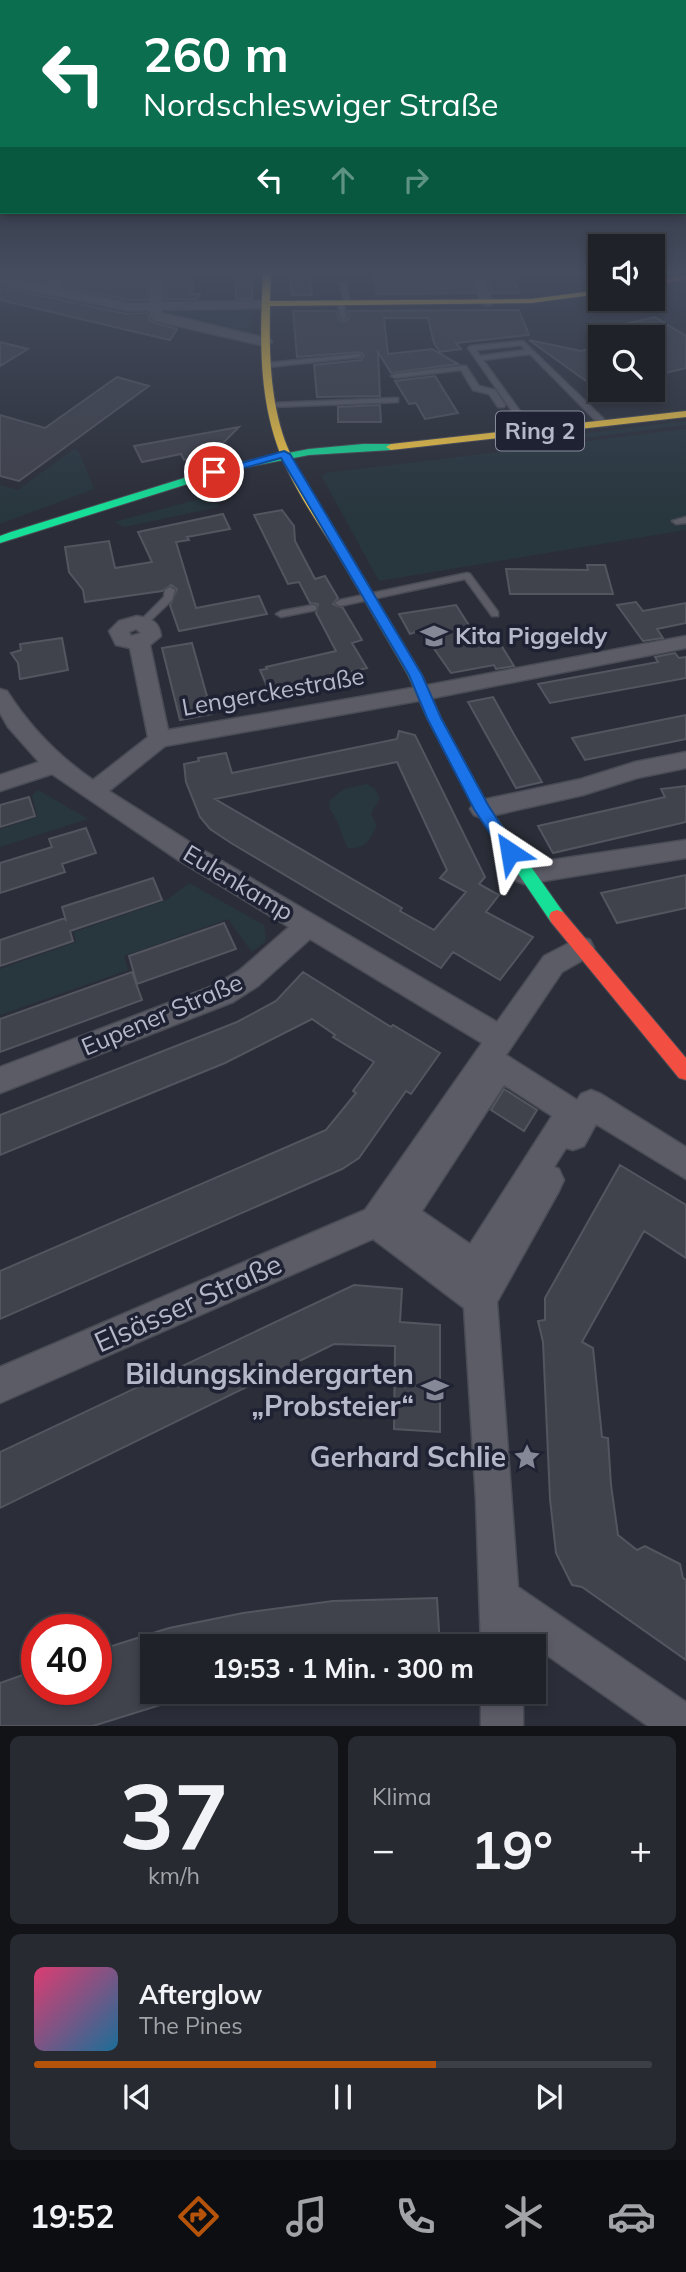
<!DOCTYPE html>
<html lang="de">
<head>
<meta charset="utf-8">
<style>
	body { margin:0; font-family:Mulish,sans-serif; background:#282a32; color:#f1f3f6; height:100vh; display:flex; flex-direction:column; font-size:26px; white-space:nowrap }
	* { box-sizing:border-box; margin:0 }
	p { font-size:23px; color:#a2a4a8 }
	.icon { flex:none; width:38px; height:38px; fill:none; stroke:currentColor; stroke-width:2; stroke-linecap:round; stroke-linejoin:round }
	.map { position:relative; height:1726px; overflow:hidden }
	.side { display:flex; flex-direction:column; gap:10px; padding:10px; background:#121317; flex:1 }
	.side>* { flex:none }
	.top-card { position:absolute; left:0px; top:0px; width:686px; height:214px; box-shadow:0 4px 10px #0003,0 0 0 2px #3d3f47; background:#0b6e4f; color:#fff; overflow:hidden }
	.tools { position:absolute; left:588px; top:234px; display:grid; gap:14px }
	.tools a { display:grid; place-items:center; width:77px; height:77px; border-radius:0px; background:#20222a; box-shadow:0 4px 10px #0003,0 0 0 2px #3d3f47; font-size:35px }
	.speed { position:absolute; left:21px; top:1614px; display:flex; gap:14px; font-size:35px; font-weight:700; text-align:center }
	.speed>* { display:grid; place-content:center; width:91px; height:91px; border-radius:50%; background:#20222a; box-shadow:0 4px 10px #0003,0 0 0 2px #3d3f47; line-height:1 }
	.speed .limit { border:10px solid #d22; background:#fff; color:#111 }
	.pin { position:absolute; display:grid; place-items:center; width:60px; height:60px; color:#fff; margin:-30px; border:4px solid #fff; border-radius:50%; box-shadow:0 2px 7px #0007 }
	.me { position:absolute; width:77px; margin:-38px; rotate:327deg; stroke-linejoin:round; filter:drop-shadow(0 0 5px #0008) }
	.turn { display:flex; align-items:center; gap:24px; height:147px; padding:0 28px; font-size:32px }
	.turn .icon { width:91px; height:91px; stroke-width:2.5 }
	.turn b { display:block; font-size:49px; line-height:60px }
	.lanes { display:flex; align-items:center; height:66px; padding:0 28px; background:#0003; justify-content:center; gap:35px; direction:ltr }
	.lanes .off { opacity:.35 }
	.big { font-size:52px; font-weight:700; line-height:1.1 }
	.side .tile { flex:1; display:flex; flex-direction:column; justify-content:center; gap:10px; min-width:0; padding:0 24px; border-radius:10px; background:#282a32 }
	.side .dial { align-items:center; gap:0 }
	.dial b { font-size:91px; line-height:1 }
	.song { display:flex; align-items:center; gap:21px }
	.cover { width:84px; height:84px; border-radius:10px; background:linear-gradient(135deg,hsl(340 70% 55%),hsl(200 70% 35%)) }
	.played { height:7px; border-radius:4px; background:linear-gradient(90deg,#b45309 65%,#3d3f47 65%) }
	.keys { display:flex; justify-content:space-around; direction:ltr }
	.heat { display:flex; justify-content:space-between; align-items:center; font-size:38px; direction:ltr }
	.side .tiles { flex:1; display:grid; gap:10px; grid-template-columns:1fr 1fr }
	.tile:last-child { grid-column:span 2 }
	.trip { position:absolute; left:140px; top:1634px; width:406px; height:70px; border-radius:0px; background:#20222a; box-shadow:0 4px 10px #0003,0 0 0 2px #3d3f47; font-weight:700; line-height:70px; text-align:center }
	.menu { display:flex; height:112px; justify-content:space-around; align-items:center; background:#0d0e11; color:#a2a4a8 }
	.menu .icon { width:49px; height:49px }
	.menu .current { color:#b45309 }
	.menu b { font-size:32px; color:#f1f3f6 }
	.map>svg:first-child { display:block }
</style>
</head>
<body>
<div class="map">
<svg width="686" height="1726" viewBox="0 0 686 1726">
	<rect width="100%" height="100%" fill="#2b2e38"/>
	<path fill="#28363e" d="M251,309V333L167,317V312Z
		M686,421V425L562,441L572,435Z
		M686,429V530L379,581L322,477L326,473Z
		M75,448L80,454L94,489L0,524V485L18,490Z
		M214,495L219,507L124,527L114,522Z
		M367,784L375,789L380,798L371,814L377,826C368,841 368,849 348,848C340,834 340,822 329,808L330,800L344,789Z
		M38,790L88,819L0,847V829L37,817L32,795Z
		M189,883L264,925L266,941L252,952L228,919L124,956L128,970L0,1015V969L76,942L74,932L167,900Z"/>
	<path fill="#40424c" stroke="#53555f" stroke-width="2" fill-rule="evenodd" d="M0,271H49L46,283L0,274Z
		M66,271H149L147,300H128L63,287Z
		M167,271H188L187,282L193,281L192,294H200L197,299H165Z
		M235,271H251L252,299H236Z
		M289,271H309L312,295H292Z
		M373,271H469L475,293L377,294Z
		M486,271H510L519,293H492Z
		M0,287L127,314L147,313L149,319L155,323L177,329L170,340L72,317L0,300Z
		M519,310L529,335L456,343L461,349L440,352L434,343L428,318H384L388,354L432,349L458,364L391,373L378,352L380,396L317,397L314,365L361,360L364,355L360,352L297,357L293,311H336L339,320L344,322L349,318L348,311Z
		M655,317L686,336V368L653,376V338H595L594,331Z
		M529,340L581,351L600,346V391Z
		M0,342L28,349L0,366Z
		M435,376L458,413L425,419L416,403L409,404L395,381Z
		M117,377L149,386L19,481L0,476V415L45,428Z
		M380,405L381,422H338V407Z
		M239,427L221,445L226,452L184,460L181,454L142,462L134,446Z
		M282,510L294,526L295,541L315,579L325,576L338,598L333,604L343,608L362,640L352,643L367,668L269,691L260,670L267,669L266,667L336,651L316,613L318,604L310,603L299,582L288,584L254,515Z
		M223,514L230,529L187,537L189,540L176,542L196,608L259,596L267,614L179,631L170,605L177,589L171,585L162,591L85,602L83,590L69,572L65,547L109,541L115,568L152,562L138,532Z
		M587,565H605L613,594H510L506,569L588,570Z
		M636,602L643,611L686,603V623L657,629L663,638L643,641L617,605Z
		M456,605L479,641L496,637L514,666L496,669L494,665L451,673L421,630L410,634L399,614Z
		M62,638L68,670L20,679L18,663L11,653L21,650L20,644Z
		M192,643L212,714L180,720L162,648Z
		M675,653L679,658L686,657V678L550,703L538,684L658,662L655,657Z
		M493,697L516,738L542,782L516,788L468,702Z
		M686,715V739L585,760L572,738Z
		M399,731L415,735L485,877L479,884L499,895L486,912L533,937L500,980L453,952L441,968L231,843L210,829L200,817L186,782L184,764L199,761L198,758L226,753L232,773L397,739ZM397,762L447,870L440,878L466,892L434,930L400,911L402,908L215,799Z
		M686,786V822L553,853L538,826L665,797L661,789Z
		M29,797L35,816L0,827V805Z
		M86,828L96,853L62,864L65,872L0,893V863L52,847L49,839Z
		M686,875V908L617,923L601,893Z
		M153,878L162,900L70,931L73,941L0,966V940L65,918L66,921L62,907Z
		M224,923L236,949L137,984L129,956Z
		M132,972L142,1000L0,1052V1019Z
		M303,972L391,1027L393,1025L440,1053L411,1094L406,1091L359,1158L342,1169L0,1319V1271L326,1130L356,1093L353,1091L374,1062L333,1037L335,1035L312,1019L225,1063L0,1155V1115L237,1022L276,1001Z
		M504,1089L537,1110L524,1131L491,1110Z
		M620,1165L686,1205V1258L644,1231L582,1342L593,1348L602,1437L608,1438L611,1485L618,1535L637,1550L645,1546L680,1564L683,1578L686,1580V1660L582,1587L572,1585L556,1553L550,1499L543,1342L538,1321L545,1320V1298Z
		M354,1285L402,1289L400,1322L440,1325V1432L394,1429L395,1346L334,1344L0,1508V1452Z
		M437,1598L440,1647H152V1692H188L189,1696L93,1726H0V1683L37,1670V1689H96V1651L169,1628L243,1613L333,1601Z"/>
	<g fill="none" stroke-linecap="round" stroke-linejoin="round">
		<defs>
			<path id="lane" d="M320,271H330L337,274L334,276Z
				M343,282L346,284L350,303L344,304L346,318L343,320L340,318L338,303L344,302L340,284Z
				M523,341L607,422V426H601L530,354L483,360L535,432L528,434L468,348L471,346ZM521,345L526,350L480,356L476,350Z
				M359,354L361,355V357L268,367L264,365L268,363Z
				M463,366H466L479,386L495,390L505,405L504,407H498L489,394L473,390L461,370L395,378L391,376L395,374Z
				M395,398H398V402L273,407L269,405L273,403Z
				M686,517V523L676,524L672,521Z
				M467,573L470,574L498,612V616H492L465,579L340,606L335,603L340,600Z
				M170,587L175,590L172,600L146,625H140V621L164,597L165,590Z
				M313,605L316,606V610L281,617L276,614L281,611Z"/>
			<path id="street" d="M52,271H64L60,289L128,303H149L152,271H164L162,302L271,301L272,304L266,308L162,310V313L270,339L272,342L265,346L156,321L150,317L149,310L128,311L0,284V276L48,286Z
				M471,271H483L492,302L491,305L486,306L480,302Z
				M137,616C151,619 159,621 161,636L150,645L168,730L423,686L686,636V648L423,700L165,746L109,791L196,846L497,1022L544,956L581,937L590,940L594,948L590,956L562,972L506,1055L577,1100L581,1094L591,1090L601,1094L686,1147V1179L596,1124L584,1146L573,1150L566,1148L554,1167L559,1169L564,1180L559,1191L497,1302L518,1587L686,1702V1726H648L521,1637V1647H481L476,1500L464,1308L373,1239L0,1403V1367L365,1210L482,1043L310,939L258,986L233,1002L0,1093V1067L213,986L240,970L289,927L178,860L52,774L0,791V775L39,762L8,727L0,713V689L7,691C30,727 58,756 93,780L148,737L130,648L116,645L109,631L119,621ZM136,629L141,633L131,636L129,632ZM504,1085L552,1116L470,1244L422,1211Z
				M686,752V768L637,778L583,795L482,818L474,815L470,809L474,803L482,800L581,779L635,762Z
				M686,840V858L525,884L516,881L513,874L516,867L525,864Z
				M481,1692H523V1726H481Z"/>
			<path id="fast" d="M363,444H391L396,447L391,450L309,455L232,470L0,543V536L11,532L226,465L309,449Z
				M344,551L350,555L422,675L441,718L488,806L563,912L565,917L563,922H551L477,813L427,718L408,675L338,555Z"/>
			<path id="slow" d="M263,271H271L270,301L531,299L600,290V294L531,303L270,306C269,353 270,403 287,446C303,485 327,520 350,555L344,559L338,555C320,526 300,498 286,467C257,405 260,337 263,271Z
				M686,411V417L391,450L386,447L391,444Z"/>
			<path id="jam" d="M686,275V279L653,285V281Z
				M557,910L563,912L686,1058V1080L679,1078L551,922L549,917L551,912Z"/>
		</defs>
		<use href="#lane" stroke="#494b55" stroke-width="3"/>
		<use href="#street" stroke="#494b55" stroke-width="3"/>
		<use href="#fast" stroke="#494b55" stroke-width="2"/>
		<use href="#slow" stroke="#494b55" stroke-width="2"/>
		<use href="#jam" stroke="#494b55" stroke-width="2"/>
		<use href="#lane" fill="#5b5c66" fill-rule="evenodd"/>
		<use href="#street" fill="#5b5c66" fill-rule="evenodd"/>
		<use href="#fast" fill="#16e098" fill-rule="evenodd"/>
		<use href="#slow" fill="#ffcf43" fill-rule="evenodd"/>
		<use href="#jam" fill="#f24e42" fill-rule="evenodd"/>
	</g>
	<linearGradient id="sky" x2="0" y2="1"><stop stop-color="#18191f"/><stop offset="0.53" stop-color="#444c5e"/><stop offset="1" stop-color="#444c5e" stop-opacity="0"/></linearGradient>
	<rect width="686" height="513" fill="url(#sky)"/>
	<path fill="#1a73e8" stroke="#114b97" stroke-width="2" d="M284,451L290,454L422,675L441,718L488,805L518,852L516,856H505L474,809L427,718L409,675L281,458L214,476L209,472Z"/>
	<defs>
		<symbol id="school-bare" viewBox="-9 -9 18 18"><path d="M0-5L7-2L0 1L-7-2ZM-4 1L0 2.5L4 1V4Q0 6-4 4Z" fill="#858896" stroke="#1e2233" stroke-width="2.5" paint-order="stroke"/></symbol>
		<symbol id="sight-bare" viewBox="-9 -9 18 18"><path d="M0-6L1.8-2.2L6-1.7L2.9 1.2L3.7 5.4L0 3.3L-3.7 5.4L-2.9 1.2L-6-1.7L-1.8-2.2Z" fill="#858896" stroke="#1e2233" stroke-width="2.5" paint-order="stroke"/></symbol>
	</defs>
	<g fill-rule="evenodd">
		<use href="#school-bare" x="415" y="617" width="38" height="38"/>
		<use href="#school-bare" x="416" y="1371" width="38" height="38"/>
		<use href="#sight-bare" x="508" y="1438" width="38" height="38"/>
	</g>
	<g text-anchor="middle" stroke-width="7" stroke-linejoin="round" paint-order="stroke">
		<rect fill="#1e2233" stroke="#888b9c" stroke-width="2" x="496" y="411.5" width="88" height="39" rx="5"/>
		<g font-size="23" font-weight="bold" fill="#b5b8c9">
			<text x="540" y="439">Ring 2</text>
		</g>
		<g font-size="24" font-weight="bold" fill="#b5b8c9" stroke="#1e2233" text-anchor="start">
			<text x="455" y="644">Kita Piggeldy</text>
		</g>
		<g font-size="24" fill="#b5b8c9" stroke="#1e2233">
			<text transform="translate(273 692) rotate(-10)" y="8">Lengerckestraße</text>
			<text transform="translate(238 883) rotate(31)" y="8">Eulenkamp</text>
			<text transform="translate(162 1015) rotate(-23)" y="8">Eupener Straße</text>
		</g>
		<g font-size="28" fill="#b5b8c9" stroke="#1e2233">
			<text transform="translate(188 1303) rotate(-24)" y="10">Elsässer Straße</text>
		</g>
		<g font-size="28" font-weight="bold" fill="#b5b8c9" stroke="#1e2233" text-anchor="end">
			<text x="414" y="1384">Bildungskindergarten<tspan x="414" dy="32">„Probsteier“</tspan></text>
			<text x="506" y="1467">Gerhard Schlie</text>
		</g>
	</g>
</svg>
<div class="tools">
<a><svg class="icon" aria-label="sound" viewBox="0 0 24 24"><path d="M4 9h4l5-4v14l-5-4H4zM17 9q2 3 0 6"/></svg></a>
<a><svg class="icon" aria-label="search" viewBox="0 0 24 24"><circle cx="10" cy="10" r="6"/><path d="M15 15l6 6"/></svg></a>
</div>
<div class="speed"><div class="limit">40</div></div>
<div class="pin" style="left:214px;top:472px;background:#d93025"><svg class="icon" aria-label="arrive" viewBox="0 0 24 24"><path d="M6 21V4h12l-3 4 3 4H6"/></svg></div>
<svg class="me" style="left:510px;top:852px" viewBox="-20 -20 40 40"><path d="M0-17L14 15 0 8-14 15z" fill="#1a73e8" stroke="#fff" stroke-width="4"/></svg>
<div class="trip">19:53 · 1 Min. · 300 m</div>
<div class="top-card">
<div class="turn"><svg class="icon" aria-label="left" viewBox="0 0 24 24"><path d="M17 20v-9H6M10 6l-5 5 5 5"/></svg><div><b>260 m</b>Nordschleswiger Straße</div></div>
<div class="lanes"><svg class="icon" aria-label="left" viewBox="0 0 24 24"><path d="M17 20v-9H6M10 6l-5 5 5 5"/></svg><svg class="icon off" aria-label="ahead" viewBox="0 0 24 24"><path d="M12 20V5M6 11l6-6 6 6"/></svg><svg class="icon off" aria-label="right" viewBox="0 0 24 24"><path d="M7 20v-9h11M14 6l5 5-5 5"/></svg></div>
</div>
</div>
<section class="side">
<div class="tiles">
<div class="tile dial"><b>37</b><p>km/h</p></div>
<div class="tile"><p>Klima</p>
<div class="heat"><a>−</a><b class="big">19°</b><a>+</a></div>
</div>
<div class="tile">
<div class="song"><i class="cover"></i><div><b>Afterglow</b><p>The Pines</p></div></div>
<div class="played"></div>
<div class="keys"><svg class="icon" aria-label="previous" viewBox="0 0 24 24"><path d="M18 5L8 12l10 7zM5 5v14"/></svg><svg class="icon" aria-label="pause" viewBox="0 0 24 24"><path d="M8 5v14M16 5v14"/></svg><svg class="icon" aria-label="next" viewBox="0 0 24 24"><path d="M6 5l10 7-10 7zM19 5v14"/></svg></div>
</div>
</div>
</section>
<nav class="menu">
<b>19:52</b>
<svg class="icon current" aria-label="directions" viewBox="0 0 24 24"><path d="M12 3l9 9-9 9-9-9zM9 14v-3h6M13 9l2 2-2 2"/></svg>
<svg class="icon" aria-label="music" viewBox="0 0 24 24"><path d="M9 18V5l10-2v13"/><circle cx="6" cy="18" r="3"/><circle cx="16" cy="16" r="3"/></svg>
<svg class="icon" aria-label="phone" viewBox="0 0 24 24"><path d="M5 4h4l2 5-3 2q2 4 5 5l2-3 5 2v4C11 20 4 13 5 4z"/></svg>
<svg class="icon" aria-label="climate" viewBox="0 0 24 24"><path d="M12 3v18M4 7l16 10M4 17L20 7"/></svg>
<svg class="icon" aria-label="car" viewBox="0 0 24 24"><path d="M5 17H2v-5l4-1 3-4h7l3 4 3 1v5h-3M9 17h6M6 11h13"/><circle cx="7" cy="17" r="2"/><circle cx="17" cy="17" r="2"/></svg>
</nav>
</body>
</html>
